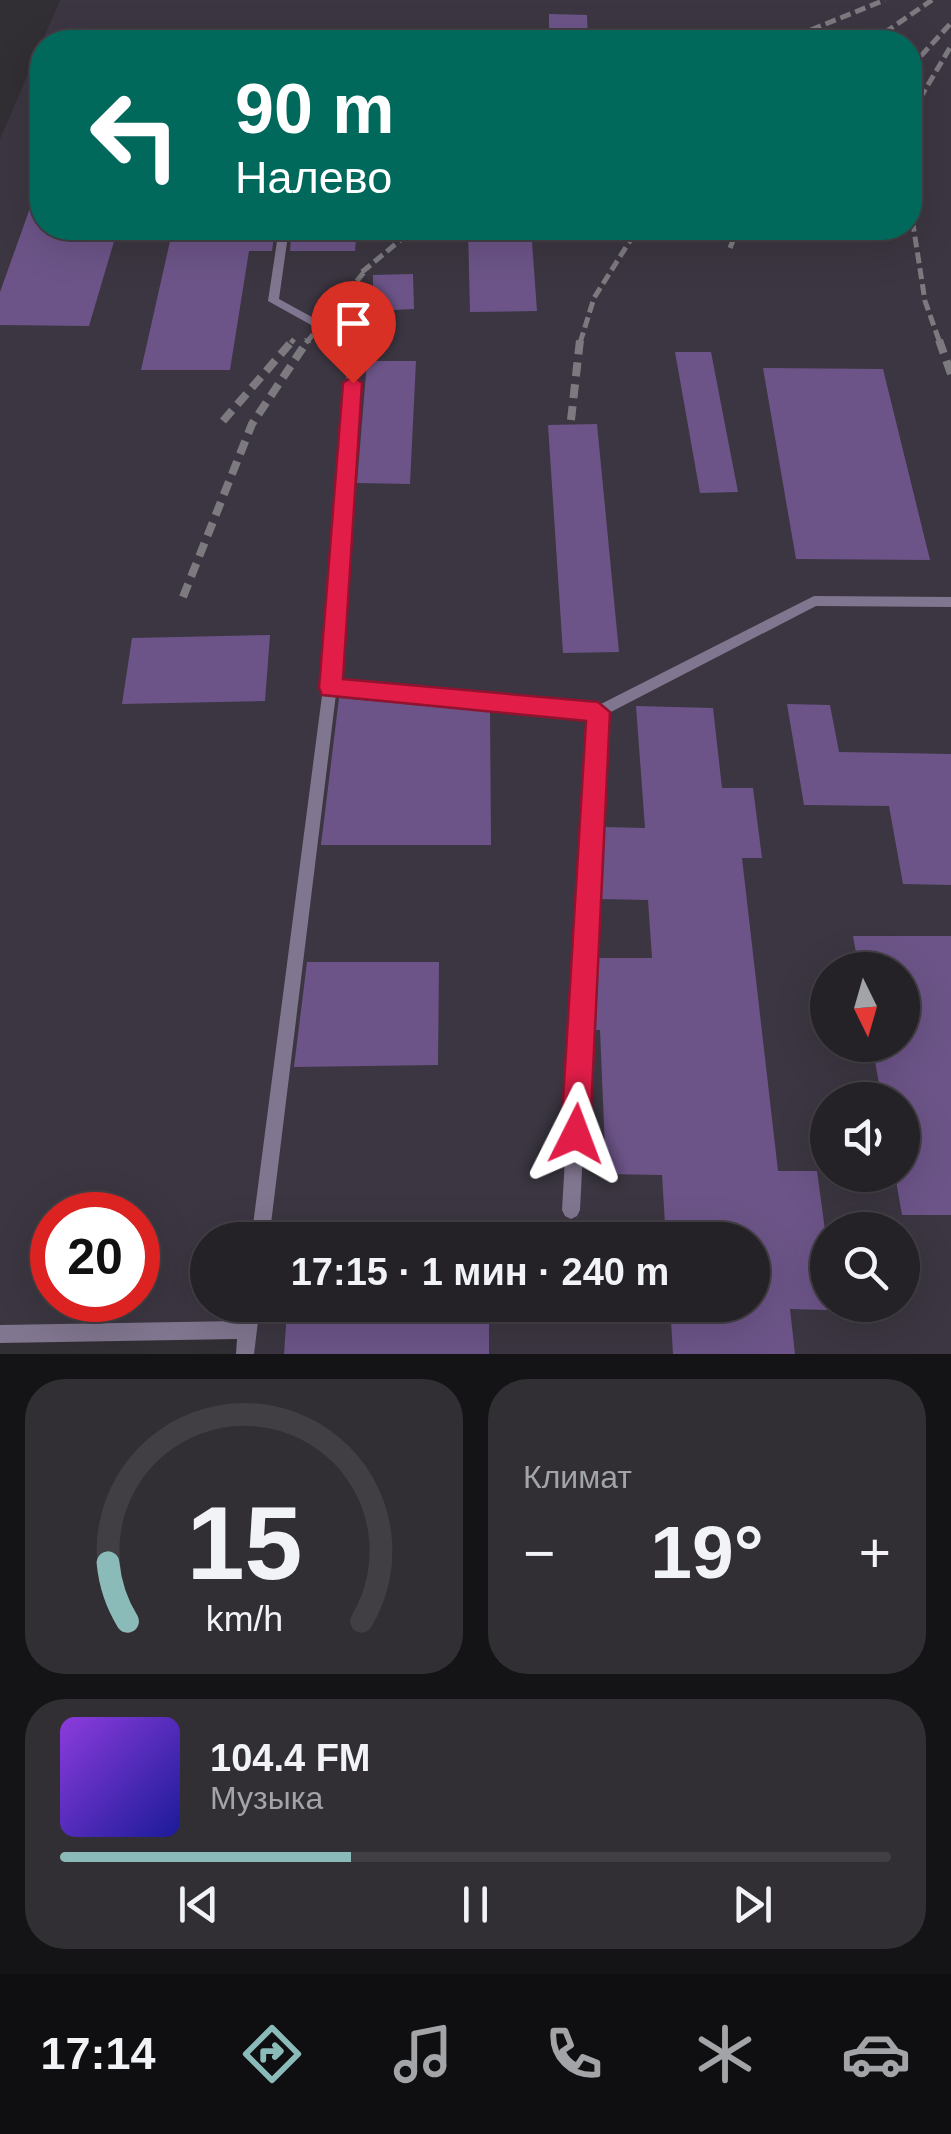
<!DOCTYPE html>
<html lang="ru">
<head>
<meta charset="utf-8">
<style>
	body { margin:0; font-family:Helvetica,sans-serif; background:#312f33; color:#f1f3f6; height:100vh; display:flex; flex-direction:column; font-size:38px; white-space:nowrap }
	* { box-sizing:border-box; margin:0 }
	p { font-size:32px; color:#a3a4a7 }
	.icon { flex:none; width:55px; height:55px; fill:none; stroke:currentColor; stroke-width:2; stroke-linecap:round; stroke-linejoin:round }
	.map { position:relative; height:1354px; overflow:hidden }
	.panel { display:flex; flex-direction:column; gap:25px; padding:25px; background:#141315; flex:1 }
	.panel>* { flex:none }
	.guide { position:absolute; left:30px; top:30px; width:892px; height:210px; border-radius:40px; box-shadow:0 10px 40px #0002,0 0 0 2px #423f44; background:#00695c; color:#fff; overflow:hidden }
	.needle { width:65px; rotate:175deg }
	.fabs { position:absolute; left:810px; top:952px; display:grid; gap:20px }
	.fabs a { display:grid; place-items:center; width:110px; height:110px; border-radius:50%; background:#252227; box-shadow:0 10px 40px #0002,0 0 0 2px #423f44; font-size:50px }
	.speed { position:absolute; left:30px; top:1192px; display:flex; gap:20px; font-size:50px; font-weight:700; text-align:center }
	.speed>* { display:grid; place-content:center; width:130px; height:130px; border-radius:50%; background:#252227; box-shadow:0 10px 40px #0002,0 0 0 2px #423f44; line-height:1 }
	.speed .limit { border:15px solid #d22; background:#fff; color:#111 }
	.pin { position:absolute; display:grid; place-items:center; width:85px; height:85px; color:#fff; margin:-102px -42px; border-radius:50% 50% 50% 0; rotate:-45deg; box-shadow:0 0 10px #0007 }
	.pin .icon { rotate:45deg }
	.me { position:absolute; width:110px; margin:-55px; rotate:3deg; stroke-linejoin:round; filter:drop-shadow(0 0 8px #0008) }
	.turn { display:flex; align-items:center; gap:35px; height:210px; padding:0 40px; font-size:45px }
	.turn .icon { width:130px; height:130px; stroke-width:2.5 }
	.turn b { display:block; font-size:70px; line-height:85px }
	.big { font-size:75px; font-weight:800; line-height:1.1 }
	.panel .widget { flex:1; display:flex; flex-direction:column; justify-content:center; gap:15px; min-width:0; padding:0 35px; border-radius:40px; background:#312f33 }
	.panel .dial { align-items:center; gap:0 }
	.dial svg { height:260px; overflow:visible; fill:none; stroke:#423f44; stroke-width:7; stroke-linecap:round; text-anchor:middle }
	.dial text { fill:#f1f3f6; stroke:none }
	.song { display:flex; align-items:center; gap:30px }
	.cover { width:120px; height:120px; border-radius:15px; background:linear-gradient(135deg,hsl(270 70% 55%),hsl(240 70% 35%)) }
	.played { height:10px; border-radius:5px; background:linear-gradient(90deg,#8bbbb9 35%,#423f44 35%) }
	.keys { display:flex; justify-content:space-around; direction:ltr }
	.heat { display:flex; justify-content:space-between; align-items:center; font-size:55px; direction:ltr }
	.panel .tiles { flex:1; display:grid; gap:25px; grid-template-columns:1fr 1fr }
	.widget:last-child { grid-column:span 2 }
	.trip { position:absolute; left:190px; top:1222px; width:580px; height:100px; border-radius:50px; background:#252227; box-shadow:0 10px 40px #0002,0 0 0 2px #423f44; font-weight:800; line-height:100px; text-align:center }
	.menu { display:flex; height:160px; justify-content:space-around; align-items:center; background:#0f0e10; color:#a3a4a7 }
	.menu .icon { width:70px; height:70px }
	.menu .current { color:#8bbbb9 }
	.menu b { font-size:45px; color:#f1f3f6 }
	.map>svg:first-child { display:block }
</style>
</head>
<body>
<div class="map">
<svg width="951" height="1354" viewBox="0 0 951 1354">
	<rect width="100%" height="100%" fill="#312e34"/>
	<path fill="#3b3641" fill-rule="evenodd" d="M60,0H951V1354H244L248,1331L0,1327V139ZM42,42H910V228H42ZM828,970H902V1045H828ZM828,1100H902V1175H828ZM52,1215H138V1300H52ZM828,1230H902V1305H828ZM208,1240H752V1305H208Z"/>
	<path fill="#6c5488" d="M549,14L587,15L588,42H549Z
		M39,183L42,228H118L89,326L0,325V292Z
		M173,228H275L272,251H249L230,370H141Z
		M292,228H357L355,251H290Z
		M468,228H531L537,311L470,312Z
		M413,274L414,309L373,311V275Z
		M675,352H711L738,492L700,493Z
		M367,361H416L410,484L357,483Z
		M763,368L883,369L930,560L796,559Z
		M597,424L619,652L563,653L548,425Z
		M270,635L265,701L122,704L132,638Z
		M339,698L490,712L491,845H321Z
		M787,704L830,705L839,752L951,754V885L903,884L889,806L804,805Z
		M636,706L713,708L722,788H753L762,858H742L778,1171H817L828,1252V1310L790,1309L795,1354H673L670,1305H752V1240H666L662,1175L606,1174L600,1030H593L596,958H652L648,900L599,899L603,827L645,828Z
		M853,936H951V1215H902L895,1175H902V1100H882L872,1045H902V970H859Z
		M307,962H439L438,1065L294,1067Z
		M287,1311L489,1312V1354H284Z"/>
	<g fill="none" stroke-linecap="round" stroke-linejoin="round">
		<path fill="#81768f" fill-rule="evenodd" d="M279,228H289L279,299L361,344L337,683L597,706L814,596L951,597V607L816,606L605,715L580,1210L577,1216L571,1219L565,1216L562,1210L591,717L336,694L269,1240H251L323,688L349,346L268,301Z
			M242,1305H260L254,1354H236L237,1339L0,1343V1325L240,1321Z"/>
		<path stroke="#7c7a7f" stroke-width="5" stroke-dasharray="11 5" stroke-linecap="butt" d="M781,42L885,0
			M871,42L932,0
			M910,68L951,23
			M910,146L922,95L951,46
			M910,205L925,301L940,343
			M730,248L738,228
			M362,272L415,228
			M291,343L294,339
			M306,343L370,265
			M580,343L594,298L638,228"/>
		<path stroke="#7c7a7f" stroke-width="8" stroke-dasharray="14 8" stroke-linecap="butt" d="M939,340L951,374
			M571,420L580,340
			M223,421L293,340
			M183,597L252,424L308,340"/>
	</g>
	<path fill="#e11d48" stroke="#92132f" stroke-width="2.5" d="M353,376L362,383L343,679L598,702L610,712L590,1134L586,1144L576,1148L565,1144L561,1134L586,721L322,695L319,688L343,383Z"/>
</svg>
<div class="fabs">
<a><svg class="needle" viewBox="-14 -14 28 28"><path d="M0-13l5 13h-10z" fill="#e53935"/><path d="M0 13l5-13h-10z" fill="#a3a4a7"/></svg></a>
<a><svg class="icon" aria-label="sound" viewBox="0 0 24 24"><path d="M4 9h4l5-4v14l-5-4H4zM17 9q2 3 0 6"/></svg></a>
<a><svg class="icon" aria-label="search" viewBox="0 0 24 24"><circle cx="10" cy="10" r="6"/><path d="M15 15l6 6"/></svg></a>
</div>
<div class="speed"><div class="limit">20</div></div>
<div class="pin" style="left:353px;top:383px;background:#d93025"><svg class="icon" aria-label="arrive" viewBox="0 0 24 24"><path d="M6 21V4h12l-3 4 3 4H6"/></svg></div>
<svg class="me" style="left:576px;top:1134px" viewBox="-20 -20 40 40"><path d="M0-17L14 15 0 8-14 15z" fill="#e11d48" stroke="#fff" stroke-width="4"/></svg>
<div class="trip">17:15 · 1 мин · 240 m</div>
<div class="guide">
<div class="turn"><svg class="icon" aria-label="left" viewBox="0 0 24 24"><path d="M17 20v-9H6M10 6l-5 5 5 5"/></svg><div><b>90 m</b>Налево</div></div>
</div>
</div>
<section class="panel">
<div class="tiles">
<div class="widget dial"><svg viewBox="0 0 100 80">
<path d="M14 69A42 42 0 1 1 86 69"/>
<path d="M14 69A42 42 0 0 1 8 51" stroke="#8bbbb9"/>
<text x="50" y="56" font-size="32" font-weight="700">15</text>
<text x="50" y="72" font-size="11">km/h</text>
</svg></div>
<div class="widget"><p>Климат</p>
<div class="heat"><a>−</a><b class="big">19°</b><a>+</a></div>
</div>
<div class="widget">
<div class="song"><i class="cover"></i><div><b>104.4 FM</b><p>Музыка</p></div></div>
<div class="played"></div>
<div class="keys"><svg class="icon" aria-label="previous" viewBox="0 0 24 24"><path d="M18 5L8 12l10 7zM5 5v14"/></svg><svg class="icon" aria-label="pause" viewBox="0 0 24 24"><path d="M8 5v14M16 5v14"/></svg><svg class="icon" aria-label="next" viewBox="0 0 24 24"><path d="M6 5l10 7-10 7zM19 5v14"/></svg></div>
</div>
</div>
</section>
<nav class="menu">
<b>17:14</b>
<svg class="icon current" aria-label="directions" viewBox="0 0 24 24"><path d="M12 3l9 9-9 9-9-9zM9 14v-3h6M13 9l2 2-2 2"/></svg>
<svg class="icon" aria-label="music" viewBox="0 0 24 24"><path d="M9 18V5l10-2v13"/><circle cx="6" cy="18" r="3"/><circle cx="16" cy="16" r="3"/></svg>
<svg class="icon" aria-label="phone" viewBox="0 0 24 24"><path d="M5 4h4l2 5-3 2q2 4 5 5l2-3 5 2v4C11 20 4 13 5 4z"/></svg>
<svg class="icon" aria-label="climate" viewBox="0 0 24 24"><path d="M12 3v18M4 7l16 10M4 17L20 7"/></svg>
<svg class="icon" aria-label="car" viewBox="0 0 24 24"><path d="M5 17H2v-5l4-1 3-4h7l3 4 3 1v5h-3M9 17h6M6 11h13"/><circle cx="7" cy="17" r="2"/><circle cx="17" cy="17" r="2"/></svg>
</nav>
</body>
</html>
